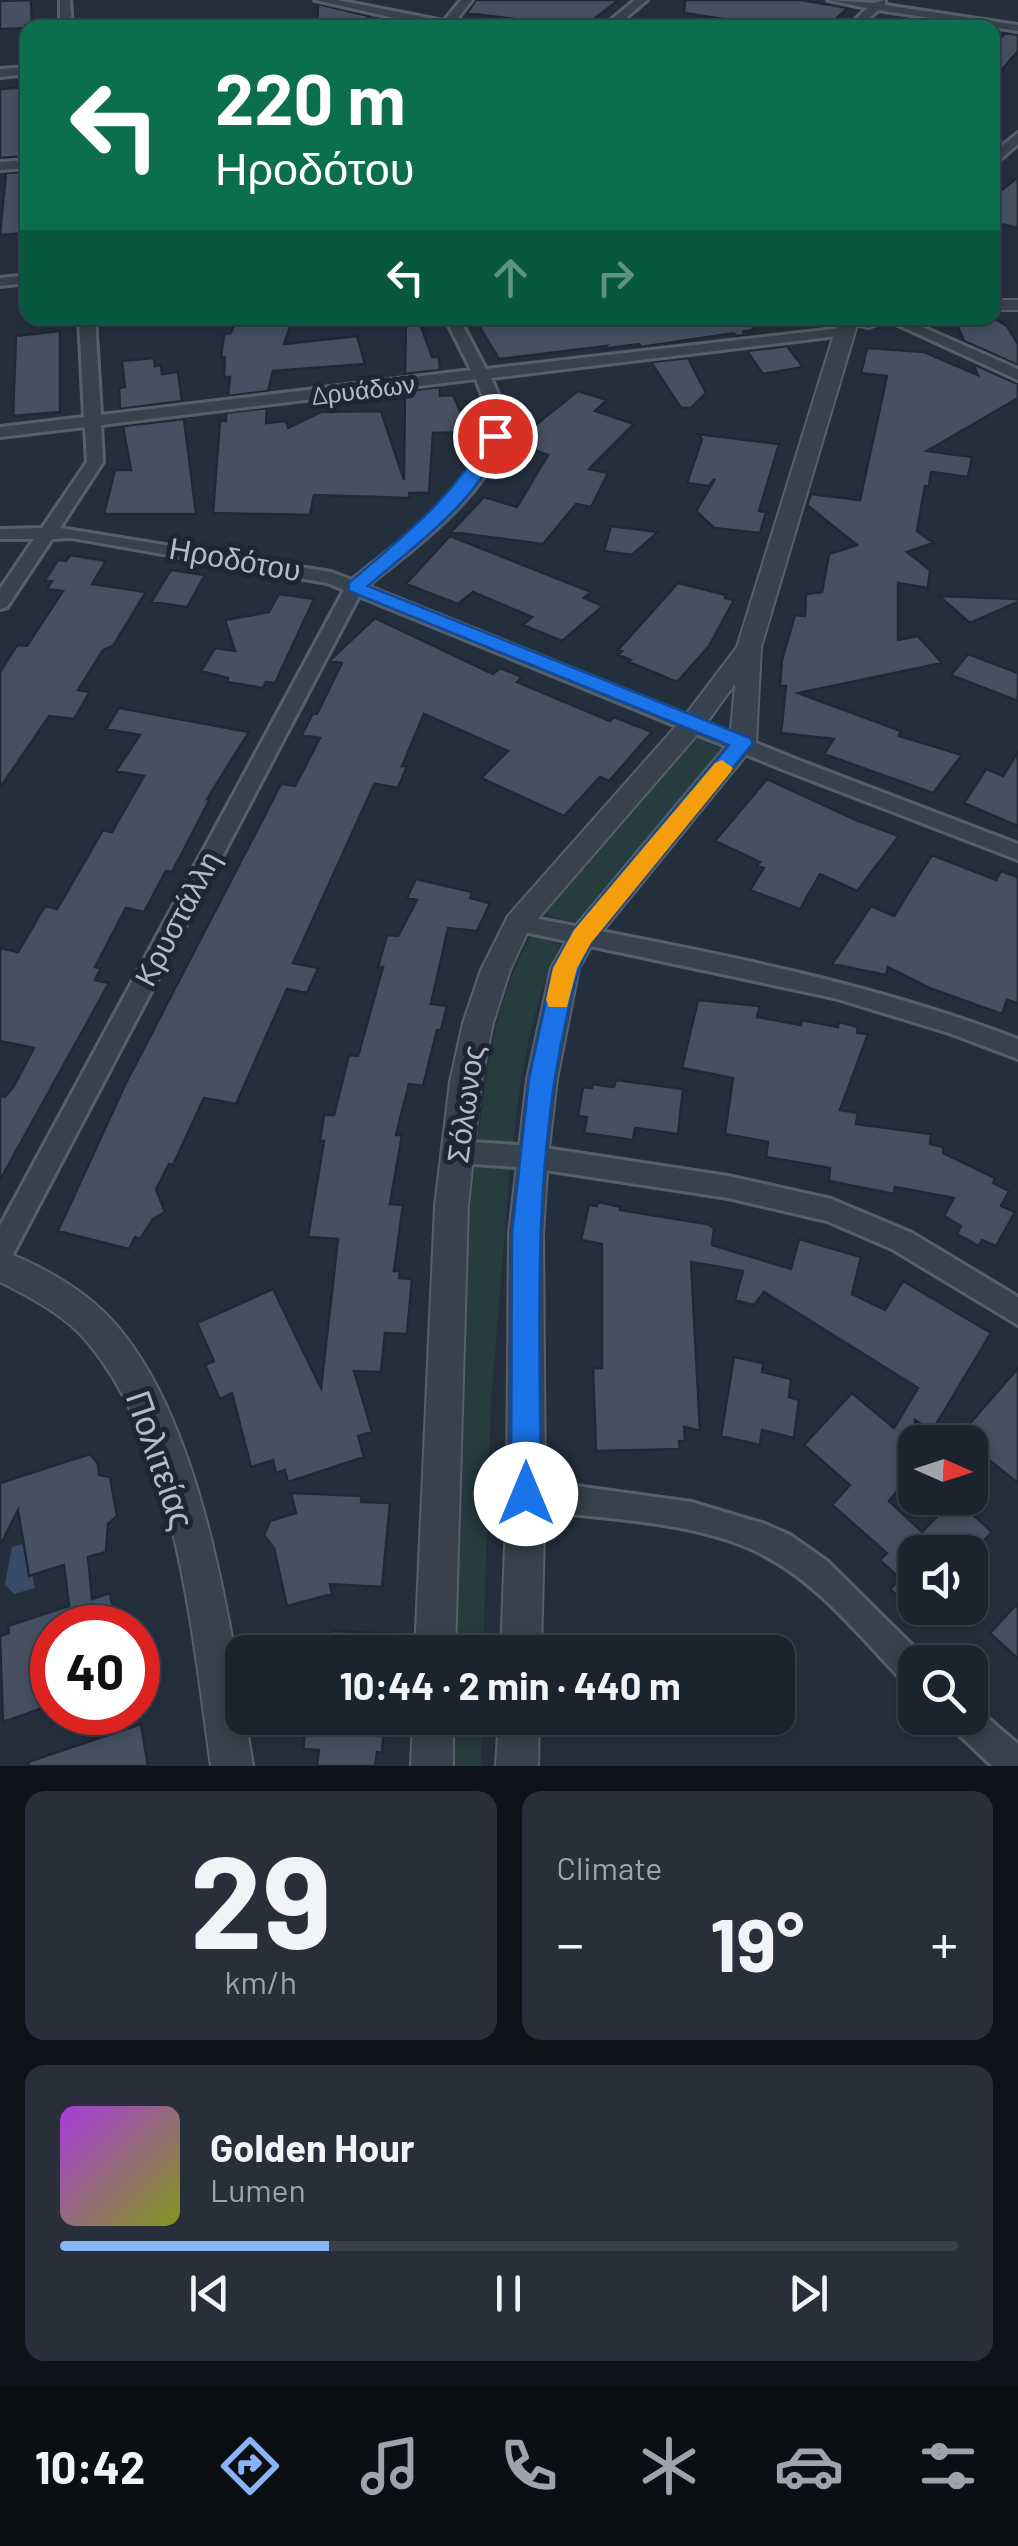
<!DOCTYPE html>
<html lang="en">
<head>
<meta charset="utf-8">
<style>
	body { margin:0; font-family:Barlow,sans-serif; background:#282f3a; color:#f1f3f6; height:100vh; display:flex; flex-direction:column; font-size:38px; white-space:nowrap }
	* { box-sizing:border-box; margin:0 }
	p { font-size:32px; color:#a0a4aa }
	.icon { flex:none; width:55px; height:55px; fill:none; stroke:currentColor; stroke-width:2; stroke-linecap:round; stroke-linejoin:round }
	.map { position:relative; height:1766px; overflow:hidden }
	.panel { display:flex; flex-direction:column; gap:25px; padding:25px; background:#0f1319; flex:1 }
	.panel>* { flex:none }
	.top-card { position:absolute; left:20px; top:20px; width:980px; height:305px; border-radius:20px; box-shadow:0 5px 15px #0003,0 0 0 2px #39404a; background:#0b6e4f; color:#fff; overflow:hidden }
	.needle { width:65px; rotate:93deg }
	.buttons { position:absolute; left:898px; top:1425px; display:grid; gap:20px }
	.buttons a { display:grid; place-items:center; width:90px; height:90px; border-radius:20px; background:#1b232e; box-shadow:0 5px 15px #0003,0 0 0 2px #39404a; font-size:50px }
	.speed { position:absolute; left:30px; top:1605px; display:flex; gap:20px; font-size:50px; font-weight:700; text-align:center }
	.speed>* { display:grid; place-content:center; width:130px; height:130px; border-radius:50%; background:#1b232e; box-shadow:0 5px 15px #0003,0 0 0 2px #39404a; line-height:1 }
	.speed .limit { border:15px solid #d22; background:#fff; color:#111 }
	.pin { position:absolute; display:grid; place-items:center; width:85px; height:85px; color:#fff; margin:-42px; border:5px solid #fff; border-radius:50%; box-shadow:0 2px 10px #0007 }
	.me { position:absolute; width:110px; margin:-55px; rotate:0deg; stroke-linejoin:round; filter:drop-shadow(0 0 8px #0008) }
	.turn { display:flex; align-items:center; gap:35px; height:210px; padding:0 30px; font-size:45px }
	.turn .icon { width:130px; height:130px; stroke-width:2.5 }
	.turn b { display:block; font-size:70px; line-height:85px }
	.lanes { display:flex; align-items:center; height:95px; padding:0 30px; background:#0003; justify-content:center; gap:50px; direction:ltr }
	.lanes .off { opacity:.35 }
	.big { font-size:75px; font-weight:700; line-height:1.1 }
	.panel .card { flex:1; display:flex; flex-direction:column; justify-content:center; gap:15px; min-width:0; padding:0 35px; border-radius:20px; background:#282f3a }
	.panel .dial { align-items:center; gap:0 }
	.dial b { font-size:130px; line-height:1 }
	.song { display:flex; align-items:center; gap:30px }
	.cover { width:120px; height:120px; border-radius:15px; background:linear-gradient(135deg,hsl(280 70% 55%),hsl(70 70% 35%)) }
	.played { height:10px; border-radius:5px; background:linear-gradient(90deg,#8ab4f8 30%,#39404a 30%) }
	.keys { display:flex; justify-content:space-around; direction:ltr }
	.heat { display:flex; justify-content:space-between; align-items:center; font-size:55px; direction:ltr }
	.panel .tiles { flex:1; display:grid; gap:25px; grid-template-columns:1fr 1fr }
	.card:last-child { grid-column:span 2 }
	.trip { position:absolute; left:225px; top:1635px; width:570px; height:100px; border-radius:20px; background:#1b232e; box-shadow:0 5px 15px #0003,0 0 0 2px #39404a; font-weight:700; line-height:100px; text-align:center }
	.tabs { display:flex; height:160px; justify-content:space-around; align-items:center; background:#0b0e12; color:#a0a4aa }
	.tabs .icon { width:70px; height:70px }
	.tabs .on { color:#8ab4f8 }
	.tabs b { font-size:45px; color:#f1f3f6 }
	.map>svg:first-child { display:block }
</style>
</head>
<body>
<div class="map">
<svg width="1018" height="1766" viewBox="0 0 1018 1766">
	<rect width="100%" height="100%" fill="#242f3e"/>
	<path fill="#263c3f" d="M693,736L726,751L578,925L544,913Z
		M531,936L560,944C531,1007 521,1074 513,1142L478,1140C487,1069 495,999 531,936Z
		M474,1165L510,1169L491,1402L483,1652H449L464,1285Z
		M447,1718H482L481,1766H445Z"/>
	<path fill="#394c67" d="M26,1543L35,1588L14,1594L5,1584L12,1547Z"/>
	<path fill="#455162" stroke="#1f2835" stroke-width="2.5" d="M31,0L32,28L0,29V1Z
		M476,0H619L582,28L467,13Z
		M685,0H801L848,8L826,28H715L724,19L684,13Z
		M318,4L369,16L363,22L317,26Z
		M1005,33L1018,35V51L992,81V46Z
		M28,87V156L0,158V89Z
		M28,172V233L0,235L6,173Z
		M1018,177V228L992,222V198Z
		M237,318H293L284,344L357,336L365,364L273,371L268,391L228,396L230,377H224L225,357H221L224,334L231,333Z
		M406,318H418L432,357H439L440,370L405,374Z
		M488,318H752L753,330L742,332L758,334L736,336L734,333L641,347L639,344L602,349L606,346L499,359L476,321Z
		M955,320H997L1007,326L1018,344V365L964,341Z
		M60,331V412L13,416L16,336Z
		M787,346L803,367L763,374L747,351Z
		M867,348L924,352L978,375L973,364L1018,384V398L927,451L972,457L968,477L931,472L929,486H925L917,531L933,543L907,552L930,570L928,588L898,583V640L918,636L942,663L798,693L901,731L899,736L962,755L933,793L824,754L834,739L781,733L786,686H780L782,660L795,615L805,616L806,594L822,592L829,554L857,545L807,505L811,494L860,500L887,376L861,373Z
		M154,358L155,366L161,365L162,374L178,372L182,401L120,409L119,388L125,387L122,361Z
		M688,358L706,393L691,408H681L651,362Z
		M440,387V396L453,395L469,432L433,433L429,493H409L410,498L314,495L310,515L213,513L220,421H226V413L267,408L266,423L286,421L288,428L321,412L381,411L404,480L405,391Z
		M578,391L607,400L595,411L634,424L589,469L608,473L591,507L576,504L543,544L451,532L484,497L517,507L548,455L513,443Z
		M184,419L196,514H104L115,470H131L123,426Z
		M698,434L779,444L759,511L766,512L760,533L714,528L696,511L715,479L708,486L687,483L702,439Z
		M611,526L658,532L632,555L604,551Z
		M450,536L591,592L584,598L603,606L562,641L523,625L532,617L473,592L458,604L406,584Z
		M70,555L106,561L92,584L146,592L113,646L103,650L78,690L90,692L74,719L49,716L0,788V672L17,645L27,646L63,591L47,589L52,581L45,580L58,560L66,561Z
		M171,570L205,575L187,607L151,602Z
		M678,583L726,595L725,598L734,600L709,646L677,682L629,662L631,660L618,655L622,651L618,650Z
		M279,594L314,599L275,683L266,682L263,688L227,682L228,678L201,671L215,648L235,651L225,620L269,612Z
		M939,596L1018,599V602L970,623Z
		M375,618L493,674L500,668L522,677L517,682L610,721L614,717L652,732L609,781L600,777L564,816L481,778L508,751L424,714L402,766H407L398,788L375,784L372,789L293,963L318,968L307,993L287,989L236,1104L204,1098L173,1165L169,1164L156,1189L165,1212L153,1219L140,1239L135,1237L129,1249L58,1231L126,1083L281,784L295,786L320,738L302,735L313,713L317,714L342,663L329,661Z
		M968,654L1018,673V701L951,675Z
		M119,708L249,732L207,799H210L172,872L166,871L144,912L126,908L95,967L101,968L95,980L109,983L0,1180V1096L5,1097L14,1086L34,1048L0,1041V948L18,952L45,906L57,909L103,830L112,832L144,776L116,771L140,735L106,729Z
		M1018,752V826L964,803L986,769L1003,776Z
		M767,779L856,820L899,836L857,891L820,874L800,909L750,890L764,868L757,866L760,862L715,841Z
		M932,855L996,880L1001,871L1018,877V1003L1007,1000L1002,1014L932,989L888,967L886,975L832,964L871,906L894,916Z
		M416,879L472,892L470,898L490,903L477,931L448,928L431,1004L447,1006L441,1030H437L423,1086L409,1084L396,1135H402L390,1204L403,1205L394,1271H400L399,1278L412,1279L407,1334L385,1333L381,1372L354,1371L372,1432L358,1436L364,1457L288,1482L285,1470L276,1473L273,1460L251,1467L232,1393L220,1399L205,1365L214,1361L197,1323L273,1289L321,1388L338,1239L308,1237L324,1141H320L324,1115H334L349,1055L358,1056L383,967H378L387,935L398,936L417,900L407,898Z
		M698,1000L760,1006L757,1017L801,1025V1020L838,1027L839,1022L858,1027L857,1033L868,1034L840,1110L858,1113L856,1124L931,1134L930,1144L943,1147V1153L995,1178L993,1183L1009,1191L1001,1206L1015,1212L996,1246L982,1240L979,1246L957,1234L961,1226L944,1216L954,1198L895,1187L894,1194L829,1181L830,1168L766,1157L768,1142L725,1134L733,1078L682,1068Z
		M616,1080L683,1089L678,1134L635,1128L633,1140L584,1133L587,1117L578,1116L583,1087L592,1088V1084L614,1087Z
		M598,1202L621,1207L620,1210L707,1224L714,1228L712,1245L791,1269L799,1239L861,1257L852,1294L885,1310L903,1281L991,1333L932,1431L915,1420V1459L911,1466L915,1470L889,1501L922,1532L955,1498L992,1532L973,1552H915V1614L890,1589L900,1579L880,1560L887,1553L832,1505L850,1485L804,1445L852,1393L894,1428L918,1388L764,1292L754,1305L735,1300L743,1271L691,1262L700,1431L684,1427L685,1441H679L680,1449L596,1451L593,1368H602V1244L581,1240L589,1205L597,1206Z
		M734,1357L763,1363L762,1372L791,1379L789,1397L799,1400L794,1438L762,1430L760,1445L721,1436Z
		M1018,1368V1483L959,1436Z
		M90,1454L98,1464L99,1475L110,1477L117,1516L108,1524L106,1552L88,1557L92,1599L110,1593L116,1628H52V1705L3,1722L0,1636L9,1633L8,1626L69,1606L64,1565L29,1576L18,1510L0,1546V1483Z
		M291,1493L362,1496L361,1502L390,1503L382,1587L330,1584L332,1594L287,1606L274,1548L264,1535L270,1521L296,1513Z
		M1018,1603V1659L990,1633Z
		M332,1631L403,1634V1652H329Z
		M307,1718H385L382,1753L377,1752L375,1766H317L319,1750L303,1749Z
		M141,1724L148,1766H29L28,1762Z"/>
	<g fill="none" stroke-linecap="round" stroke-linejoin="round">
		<defs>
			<path id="minor" d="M60,0H70L72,28H60Z
				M315,0H337L444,21L461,0H472L454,23L467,28H439Z
				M635,0H647L614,28H601Z
				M828,0L874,3L885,0V5L1018,25V31L878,10L859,28H847L867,8Z
				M28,67V74L0,77V69Z
				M1018,133V144L992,166V154Z
				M28,160V168L0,170V162Z
				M28,275V283L0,286V278Z
				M79,318H95L101,415L471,370L445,318H459L486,369L851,327L854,330L846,335L491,378C496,389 502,402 504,414C511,480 412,549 367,586L798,760L1018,844V860L784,770L359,596L10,1260L0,1264V1226L344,590L327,583L72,538L52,539L7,607L0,609V589L34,539H0V529L42,528L87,462L85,427L0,437V427L84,417ZM476,379C480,391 487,404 488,416C491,480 396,543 352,580L331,572L60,528L103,462L101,425Z
				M883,318H902L1018,369V380Z
				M518,915C687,948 856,977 1018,1039V1059L949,1033L834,998L510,929L506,923L510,917Z
				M458,1141L532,1146L728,1176L831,1199L912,1233L1018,1297V1325L892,1249L827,1221L728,1198L532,1168L458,1163L449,1160L445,1152L449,1144Z
				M526,1479L691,1502L765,1524L790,1535L827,1561L929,1662H915V1685L903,1681C861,1638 821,1586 767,1557C701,1520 600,1519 526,1509L515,1505L511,1494L515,1483Z
				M970,1703L1018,1744V1766H992L954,1730L949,1718H970Z"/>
			<path id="tertiary" d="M992,300H1018V310H992Z
				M839,318H898L868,328L857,325L761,647L756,743L593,943L579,968L557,1079L548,1157L543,1233L545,1494L541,1652H501L507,1494L509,1233L527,1079L551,968L573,929L730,741L735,684L702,729L529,929L510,970L493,1023L481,1082L468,1206L455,1652H415L435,1206L450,1082L463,1023L481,970L508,916L684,717L737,647Z
				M0,1250C36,1263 76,1285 104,1312C204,1410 232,1636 253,1766H211C192,1632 177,1451 88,1343C65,1315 31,1298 0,1282Z
				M413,1718H453V1766H411Z
				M499,1718H539L538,1766H496Z"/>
		</defs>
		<use href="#minor" stroke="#565f6c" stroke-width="6"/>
		<use href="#tertiary" stroke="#565f6c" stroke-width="4"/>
		<use href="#minor" fill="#38414e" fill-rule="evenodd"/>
		<use href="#tertiary" fill="#38414e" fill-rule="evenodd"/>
	</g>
	<path fill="#1a73e8" stroke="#114b97" stroke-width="2.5" d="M489,433L503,436C482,499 416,544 368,586L750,738L753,743L591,943C573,975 569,1008 561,1044C532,1192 540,1344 541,1494L537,1505L526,1509L515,1505L511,1494L512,1234L529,1079L553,968L574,930L729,745L349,591V583C403,536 455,497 489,433Z"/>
	<path fill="#f59e0b" d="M722,760L733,768L730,773L591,943L577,968L567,1007H549L546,1000L553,968L574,930L715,763Z"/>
	<g text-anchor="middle" stroke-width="10" stroke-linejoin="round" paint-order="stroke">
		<g font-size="25" fill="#b4bcc9" stroke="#1d2633">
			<text transform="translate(363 390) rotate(-7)" y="9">Δρυάδων</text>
		</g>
		<g font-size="30" fill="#b4bcc9" stroke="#1d2633">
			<text transform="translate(235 560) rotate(10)" y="10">Ηροδότου</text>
			<text transform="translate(178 919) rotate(-62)" y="10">Κρυστάλλη</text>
			<text transform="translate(466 1104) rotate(-82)" y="10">Σόλωνος</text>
		</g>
		<g font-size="35" fill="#b4bcc9" stroke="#1d2633">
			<text transform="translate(160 1460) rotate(71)" y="12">Πολιτείας</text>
		</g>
	</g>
</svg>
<div class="buttons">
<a><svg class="needle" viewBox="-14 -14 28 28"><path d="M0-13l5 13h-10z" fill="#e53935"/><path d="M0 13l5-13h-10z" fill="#a0a4aa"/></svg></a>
<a><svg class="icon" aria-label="sound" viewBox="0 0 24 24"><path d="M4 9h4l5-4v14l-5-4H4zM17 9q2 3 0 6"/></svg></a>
<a><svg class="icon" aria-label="search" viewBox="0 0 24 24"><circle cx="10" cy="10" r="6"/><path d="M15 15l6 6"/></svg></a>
</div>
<div class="speed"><div class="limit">40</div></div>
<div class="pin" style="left:495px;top:436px;background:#d93025"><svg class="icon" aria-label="arrive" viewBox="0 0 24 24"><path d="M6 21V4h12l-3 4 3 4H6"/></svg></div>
<svg class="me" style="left:526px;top:1494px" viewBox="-20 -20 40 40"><circle r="19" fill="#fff"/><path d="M0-13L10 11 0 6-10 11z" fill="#1a73e8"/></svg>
<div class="trip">10:44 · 2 min · 440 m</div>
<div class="top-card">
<div class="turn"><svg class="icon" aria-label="left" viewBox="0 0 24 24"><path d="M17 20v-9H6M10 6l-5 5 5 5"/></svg><div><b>220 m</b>Ηροδότου</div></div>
<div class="lanes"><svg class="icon" aria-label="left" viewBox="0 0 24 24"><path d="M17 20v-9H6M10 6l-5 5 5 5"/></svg><svg class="icon off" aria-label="ahead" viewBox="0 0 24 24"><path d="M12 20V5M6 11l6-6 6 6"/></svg><svg class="icon off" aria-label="right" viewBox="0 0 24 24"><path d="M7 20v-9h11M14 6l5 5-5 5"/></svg></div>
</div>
</div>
<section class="panel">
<div class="tiles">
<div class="card dial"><b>29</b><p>km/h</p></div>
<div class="card"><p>Climate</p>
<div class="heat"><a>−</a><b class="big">19°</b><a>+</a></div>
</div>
<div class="card">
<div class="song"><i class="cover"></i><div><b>Golden Hour</b><p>Lumen</p></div></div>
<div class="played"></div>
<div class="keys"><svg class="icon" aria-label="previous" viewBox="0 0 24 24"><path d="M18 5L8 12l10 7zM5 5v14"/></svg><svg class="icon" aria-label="pause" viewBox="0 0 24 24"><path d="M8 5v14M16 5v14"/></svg><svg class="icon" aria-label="next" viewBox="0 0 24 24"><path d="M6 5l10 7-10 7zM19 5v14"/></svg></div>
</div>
</div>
</section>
<nav class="tabs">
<b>10:42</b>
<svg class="icon on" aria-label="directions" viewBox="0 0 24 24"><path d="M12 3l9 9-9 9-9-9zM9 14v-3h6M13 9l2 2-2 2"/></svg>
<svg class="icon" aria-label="music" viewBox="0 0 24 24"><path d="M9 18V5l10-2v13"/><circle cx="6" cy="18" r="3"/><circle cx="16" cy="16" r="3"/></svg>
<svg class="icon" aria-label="phone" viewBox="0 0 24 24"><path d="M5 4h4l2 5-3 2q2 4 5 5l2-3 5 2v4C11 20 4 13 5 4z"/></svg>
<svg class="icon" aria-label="climate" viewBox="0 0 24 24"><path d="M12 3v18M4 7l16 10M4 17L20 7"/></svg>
<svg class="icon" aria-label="car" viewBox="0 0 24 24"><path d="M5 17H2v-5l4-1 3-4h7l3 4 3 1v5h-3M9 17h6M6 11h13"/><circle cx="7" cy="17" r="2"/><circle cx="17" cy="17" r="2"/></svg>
<svg class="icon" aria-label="filters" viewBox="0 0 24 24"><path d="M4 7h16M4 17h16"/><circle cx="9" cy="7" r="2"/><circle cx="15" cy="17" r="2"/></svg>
</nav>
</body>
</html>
